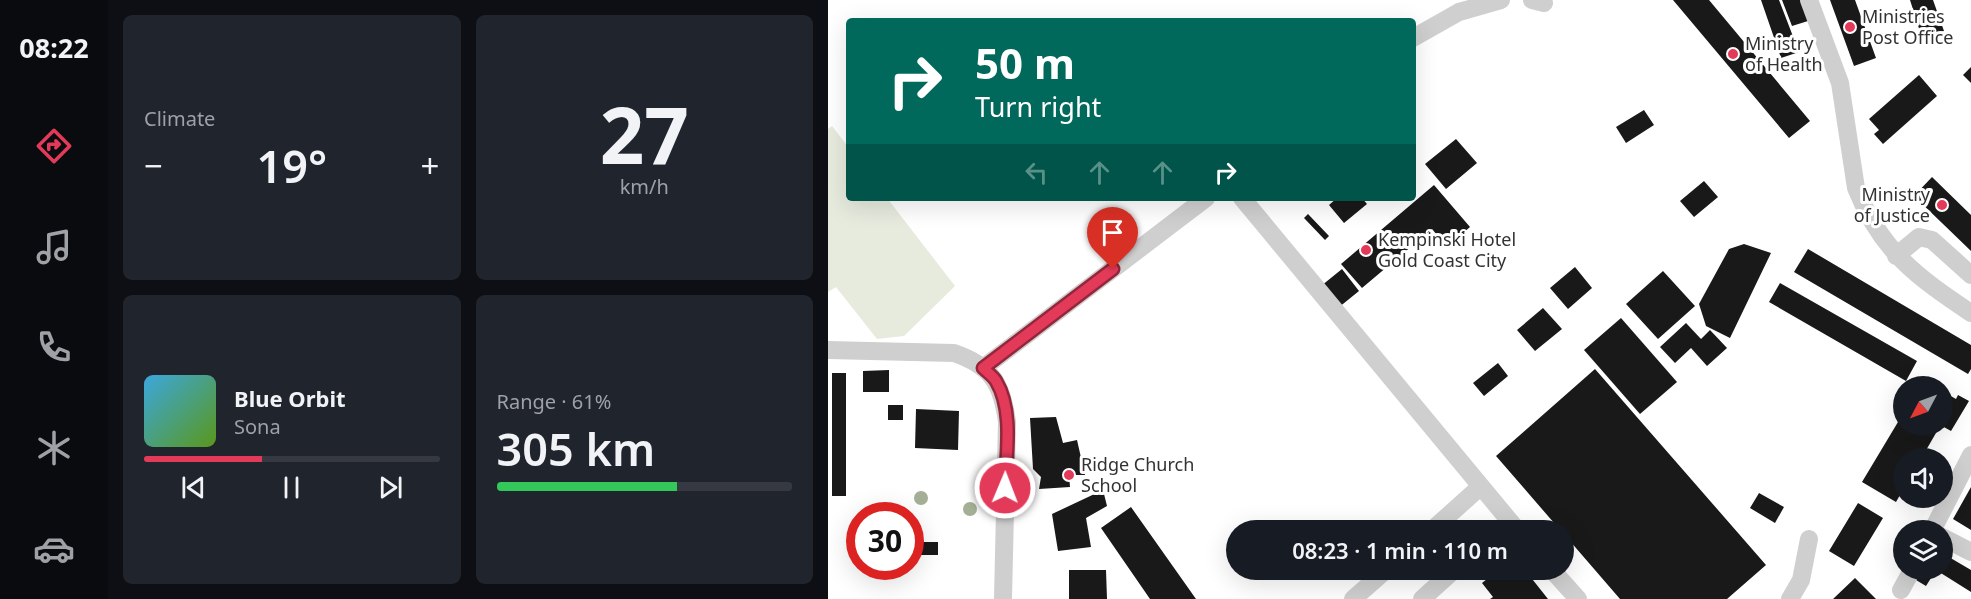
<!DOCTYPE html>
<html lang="en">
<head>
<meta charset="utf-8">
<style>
	body { margin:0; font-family:"Noto Sans",sans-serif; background:#20242c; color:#f1f3f6; height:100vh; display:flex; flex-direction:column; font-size:22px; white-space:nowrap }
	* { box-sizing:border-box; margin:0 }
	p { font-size:20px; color:#9ea1a6 }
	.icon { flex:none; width:33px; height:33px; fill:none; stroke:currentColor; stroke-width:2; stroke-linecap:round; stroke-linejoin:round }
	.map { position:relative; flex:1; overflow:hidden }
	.sheet { display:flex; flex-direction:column; gap:15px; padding:15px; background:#0d0f14; width:720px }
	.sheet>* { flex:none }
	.guide { position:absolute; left:18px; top:18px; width:570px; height:183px; border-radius:6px; box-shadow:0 6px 24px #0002; background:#00695c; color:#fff; overflow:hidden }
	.needle { width:39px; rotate:229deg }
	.controls { position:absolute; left:1065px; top:376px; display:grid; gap:12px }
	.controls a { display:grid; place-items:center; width:60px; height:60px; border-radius:50%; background:#171b24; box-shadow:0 6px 24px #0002; font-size:30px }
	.speed { position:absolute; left:18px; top:502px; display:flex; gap:12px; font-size:30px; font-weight:700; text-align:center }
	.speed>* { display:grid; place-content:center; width:78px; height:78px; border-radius:50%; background:#171b24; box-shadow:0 6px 24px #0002; line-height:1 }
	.speed .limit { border:9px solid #d22; background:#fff; color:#111 }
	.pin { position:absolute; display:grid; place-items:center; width:51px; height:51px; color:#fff; margin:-62px -26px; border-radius:50% 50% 50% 0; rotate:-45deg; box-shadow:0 0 6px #0007 }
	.pin .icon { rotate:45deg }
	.me { position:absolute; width:66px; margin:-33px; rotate:1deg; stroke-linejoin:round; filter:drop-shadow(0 0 4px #0008) }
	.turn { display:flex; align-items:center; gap:21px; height:126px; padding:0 30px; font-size:27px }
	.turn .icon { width:78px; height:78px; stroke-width:2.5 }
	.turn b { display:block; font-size:42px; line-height:51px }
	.lanes { display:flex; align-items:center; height:57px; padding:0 30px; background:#0003; justify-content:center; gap:30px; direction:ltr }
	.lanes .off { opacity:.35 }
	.big { font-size:45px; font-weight:600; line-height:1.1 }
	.sheet .tile { flex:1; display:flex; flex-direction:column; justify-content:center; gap:9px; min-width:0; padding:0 21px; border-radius:9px; background:#20242c }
	.sheet .dial { align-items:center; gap:0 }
	.dial b { font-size:78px; line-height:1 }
	.song { display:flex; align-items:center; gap:18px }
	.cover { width:72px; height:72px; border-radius:9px; background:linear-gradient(135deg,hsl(200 70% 55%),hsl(90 70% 35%)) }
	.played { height:6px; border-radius:3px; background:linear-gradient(90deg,#e33a5a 40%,#363941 40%) }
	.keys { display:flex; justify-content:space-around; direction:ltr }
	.heat { display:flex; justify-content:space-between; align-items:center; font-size:33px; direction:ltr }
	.charge { height:9px; border-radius:4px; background:linear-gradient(90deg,#34c759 61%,#363941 0) }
	.sheet .tiles { flex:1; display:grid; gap:15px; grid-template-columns:repeat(2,1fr) }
	.trip { position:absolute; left:398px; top:520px; width:348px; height:60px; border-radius:30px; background:#171b24; box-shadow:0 6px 24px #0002; font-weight:600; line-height:60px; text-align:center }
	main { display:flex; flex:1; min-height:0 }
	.menu { display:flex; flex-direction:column; width:108px; justify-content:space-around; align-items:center; background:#090b0e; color:#9ea1a6 }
	.menu .icon { width:42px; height:42px }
	.menu .current { color:#e33a5a }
	.menu b { font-size:27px; color:#f1f3f6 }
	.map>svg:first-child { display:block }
</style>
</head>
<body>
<main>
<nav class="menu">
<b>08:22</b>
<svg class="icon current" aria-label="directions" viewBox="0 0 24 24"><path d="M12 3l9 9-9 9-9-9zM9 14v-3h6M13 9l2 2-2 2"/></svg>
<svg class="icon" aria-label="music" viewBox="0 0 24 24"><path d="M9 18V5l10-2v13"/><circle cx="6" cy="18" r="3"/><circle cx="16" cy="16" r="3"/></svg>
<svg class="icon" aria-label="phone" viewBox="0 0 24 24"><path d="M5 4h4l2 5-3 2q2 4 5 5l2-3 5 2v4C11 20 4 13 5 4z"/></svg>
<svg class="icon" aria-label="climate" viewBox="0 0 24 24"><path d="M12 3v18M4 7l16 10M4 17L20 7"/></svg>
<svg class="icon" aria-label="car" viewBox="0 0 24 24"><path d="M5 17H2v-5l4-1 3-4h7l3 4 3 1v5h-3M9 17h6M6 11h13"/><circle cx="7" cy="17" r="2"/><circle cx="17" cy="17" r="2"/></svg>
</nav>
<section class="sheet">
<div class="tiles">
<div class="tile"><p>Climate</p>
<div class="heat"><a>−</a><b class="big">19°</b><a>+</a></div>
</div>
<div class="tile dial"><b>27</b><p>km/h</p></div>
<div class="tile">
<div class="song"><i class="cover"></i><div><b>Blue Orbit</b><p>Sona</p></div></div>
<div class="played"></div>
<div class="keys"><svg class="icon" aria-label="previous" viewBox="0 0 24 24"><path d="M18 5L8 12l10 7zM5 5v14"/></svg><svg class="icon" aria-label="pause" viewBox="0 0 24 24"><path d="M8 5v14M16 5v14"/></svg><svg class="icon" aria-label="next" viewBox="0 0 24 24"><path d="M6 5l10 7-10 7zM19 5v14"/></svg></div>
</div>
<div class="tile"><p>Range · 61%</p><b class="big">305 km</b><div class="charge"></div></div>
</div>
</section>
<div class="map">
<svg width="1143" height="599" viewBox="0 0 1143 599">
	<rect width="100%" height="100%" fill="#fff"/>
	<path fill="#e7ebde" d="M4,126L21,148V198H59L127,286L76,336L49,339L8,287L0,292V129Z"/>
	<path fill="#191919" d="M845,0H881L982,121L961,138Z
		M933,0H951L971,52L953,58Z
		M954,0H973L980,21L964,26Z
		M1002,0H1027L1048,58L1026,66Z
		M1082,0H1105L1116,31L1094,38Z
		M1143,67V83L1135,75Z
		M1091,75L1109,96L1055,144L1046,134L1051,130L1041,119Z
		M816,110L826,125L798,143L788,127Z
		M628,139L649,163L618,189L597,164Z
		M1104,177L1143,215V251L1086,196Z
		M876,181L890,197L866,217L852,201Z
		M606,185L642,227L619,247L604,229L534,288L513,264Z
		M509,198H534L539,204L516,223L501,205Z
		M480,214L501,236L497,240L476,218Z
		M916,244L943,253L902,338L878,326L871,304L901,249Z
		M980,249L1143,345V369L1140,374L966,272Z
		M747,267L764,288L740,309L722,288Z
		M514,269L531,291L510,308L493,286Z
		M835,271L867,306L830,339L798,304Z
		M952,283L1089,361L1078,381L941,302Z
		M715,308L734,329L707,351L689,330Z
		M793,318L849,382L812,414L756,350Z
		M858,323L873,339L882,330L899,348L879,366L863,348L847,363L832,347Z
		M670,363L680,376L656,396L645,383Z
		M767,369L938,565L899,599H792L735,533V531H733L668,456Z
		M61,370V392H35V371Z
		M4,373H18V496H4Z
		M1095,379L1108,387H1090Z
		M1114,391L1128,399L1130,395L1141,401L1123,431L1114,426Z
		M60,405H75V420H60Z
		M88,409L131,411L130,450L87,448Z
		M1076,412V426H1112L1093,459H1076V488L1068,502L1034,482Z
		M228,417L235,443L249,440L257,475H241L242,487L211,489L213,477L205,469L202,418Z
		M1143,487V530L1125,519Z
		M275,490L279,506L258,518L263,547L230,551L224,514Z
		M931,493L956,507L947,523L922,508Z
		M1030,503L1055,518L1026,566L1001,551Z
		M303,507L368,599H322L273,528Z
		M82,542H110V555H82Z
		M1114,553L1143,570V592L1108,570L1098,586L1083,577L1087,570H1114Z
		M241,570H278L279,599H241Z
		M670,570H697L720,599H662L665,597L654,583Z
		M1027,578L1048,599H1005Z"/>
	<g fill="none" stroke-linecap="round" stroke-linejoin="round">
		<path stroke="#cfcfcf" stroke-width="18" d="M704,0L716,3
			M981,0L1012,83L1028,188C1053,251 1089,277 1143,313
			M585,38L631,12L673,0
			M414,198L690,531
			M1068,256L1091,237L1104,240L1143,275
			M0,350L126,353C164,366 174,384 179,422L175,599
			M155,368L378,198
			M603,531L652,487
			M1104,531L1143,455
			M1114,537L1143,552
			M724,570L750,599
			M1073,590L1084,570
			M525,599L558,570
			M594,599L626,570
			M962,599L973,580L981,539"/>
	</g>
	<g fill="#a4af95">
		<circle cx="93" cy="498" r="7"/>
		<circle cx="142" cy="509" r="7"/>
	</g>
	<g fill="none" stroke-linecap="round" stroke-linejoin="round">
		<defs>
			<path id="route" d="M177,488C178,455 186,411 168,381C165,376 159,372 155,368L285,269"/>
		</defs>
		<use href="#route" stroke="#94263a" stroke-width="15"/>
		<use href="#route" stroke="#e33a5a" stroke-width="10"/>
	</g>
	<g fill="#e33a5a" stroke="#fff" stroke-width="2">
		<circle cx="1022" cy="27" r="6"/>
		<circle cx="905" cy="54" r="6"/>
		<circle cx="1114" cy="205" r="6"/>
		<circle cx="538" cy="250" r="6"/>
		<circle cx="241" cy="475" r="6"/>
	</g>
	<g text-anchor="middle" stroke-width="6" stroke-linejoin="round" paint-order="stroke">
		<g font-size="18" fill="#323232" stroke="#fff" text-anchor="start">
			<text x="1034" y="23">Ministries<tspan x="1034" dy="21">Post Office</tspan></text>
			<text x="917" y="50">Ministry<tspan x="917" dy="21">of Health</tspan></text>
			<text x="1102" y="201" text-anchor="end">Ministry<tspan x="1102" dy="21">of Justice</tspan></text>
			<text x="550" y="246">Kempinski Hotel<tspan x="550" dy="21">Gold Coast City</tspan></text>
			<text x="253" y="471">Ridge Church<tspan x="253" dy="21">School</tspan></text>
		</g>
	</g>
</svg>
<div class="controls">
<a><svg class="needle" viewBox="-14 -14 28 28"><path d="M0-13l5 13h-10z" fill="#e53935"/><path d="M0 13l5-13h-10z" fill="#9ea1a6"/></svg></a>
<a><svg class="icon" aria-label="sound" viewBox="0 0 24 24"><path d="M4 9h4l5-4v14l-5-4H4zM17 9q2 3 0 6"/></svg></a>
<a><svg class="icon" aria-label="layers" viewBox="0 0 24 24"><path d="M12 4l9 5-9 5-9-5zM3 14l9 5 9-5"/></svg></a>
</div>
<div class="speed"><div class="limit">30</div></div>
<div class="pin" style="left:285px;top:269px;background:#d93025"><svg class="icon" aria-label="arrive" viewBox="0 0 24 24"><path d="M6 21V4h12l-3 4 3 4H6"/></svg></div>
<svg class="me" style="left:177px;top:488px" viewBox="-20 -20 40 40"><circle r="17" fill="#e33a5a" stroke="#fff" stroke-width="3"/><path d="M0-11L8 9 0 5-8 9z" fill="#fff"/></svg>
<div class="trip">08:23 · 1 min · 110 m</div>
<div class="guide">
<div class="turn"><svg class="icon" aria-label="right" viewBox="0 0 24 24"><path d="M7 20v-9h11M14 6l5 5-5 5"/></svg><div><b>50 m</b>Turn right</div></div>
<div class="lanes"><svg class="icon off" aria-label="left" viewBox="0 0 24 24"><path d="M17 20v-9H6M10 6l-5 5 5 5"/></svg><svg class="icon off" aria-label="ahead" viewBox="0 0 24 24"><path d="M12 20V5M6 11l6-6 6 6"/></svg><svg class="icon off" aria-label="ahead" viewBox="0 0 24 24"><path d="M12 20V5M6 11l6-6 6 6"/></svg><svg class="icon" aria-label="right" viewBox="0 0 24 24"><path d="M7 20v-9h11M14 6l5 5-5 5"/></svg></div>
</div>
</div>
</main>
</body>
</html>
